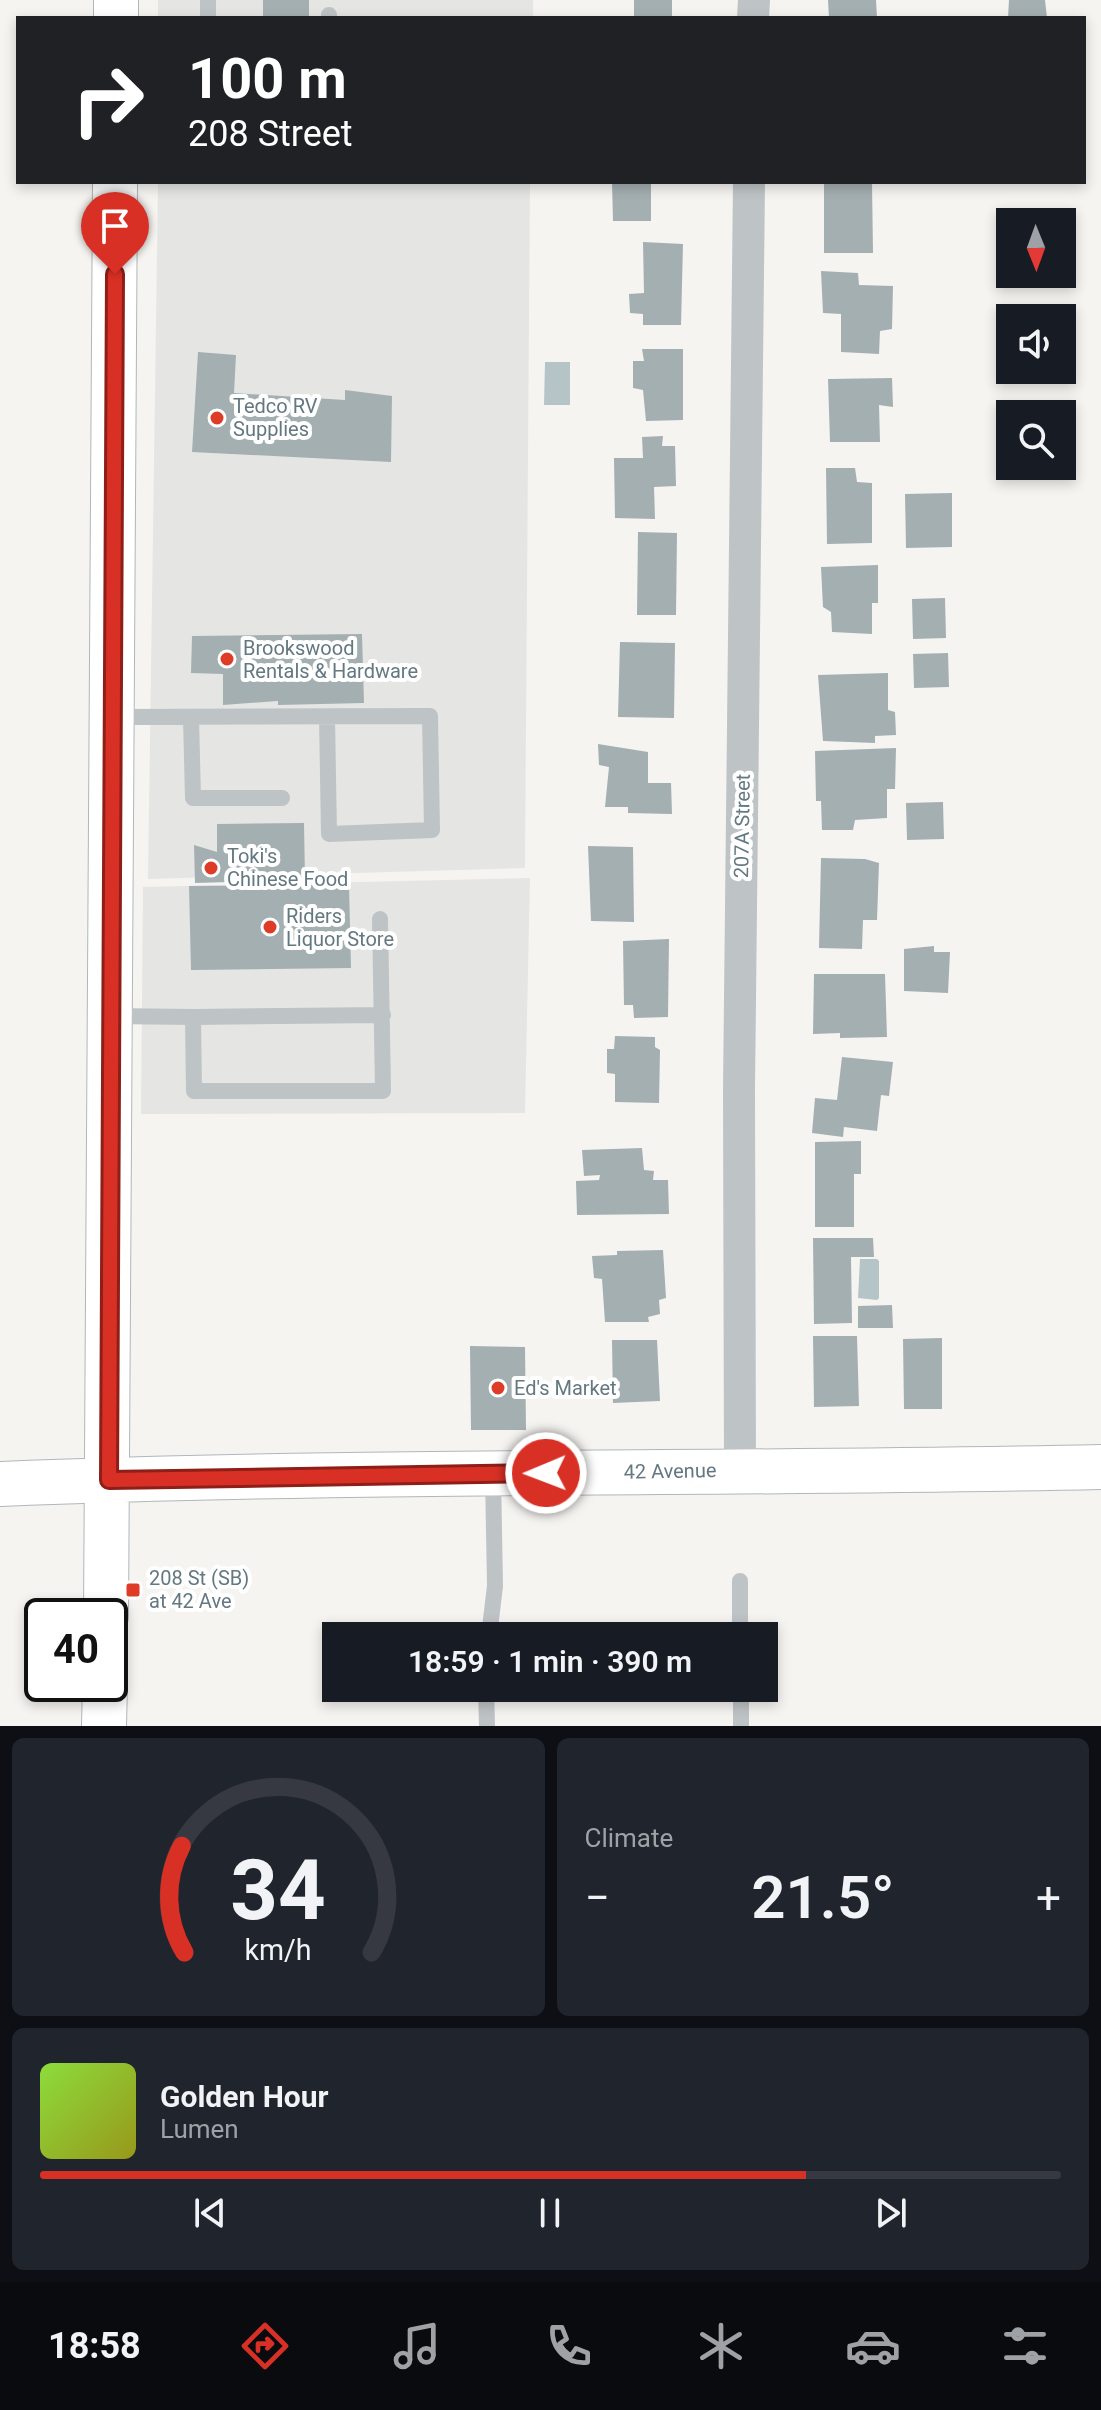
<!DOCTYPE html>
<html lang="en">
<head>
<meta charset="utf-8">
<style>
	body { margin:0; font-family:Roboto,sans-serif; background:#20242c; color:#f1f3f6; height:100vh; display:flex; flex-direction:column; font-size:30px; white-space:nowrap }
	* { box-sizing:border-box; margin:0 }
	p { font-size:26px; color:#9ea1a6 }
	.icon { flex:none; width:44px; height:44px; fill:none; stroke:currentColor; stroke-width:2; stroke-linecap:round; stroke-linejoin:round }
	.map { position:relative; height:1726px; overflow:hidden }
	.panel { display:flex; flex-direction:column; gap:12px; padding:12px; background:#0d0f14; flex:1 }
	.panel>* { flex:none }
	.top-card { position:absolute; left:16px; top:16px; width:1070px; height:168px; border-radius:0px; box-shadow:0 4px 12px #0003; background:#202124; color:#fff; overflow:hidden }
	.needle { width:52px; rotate:179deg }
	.buttons { position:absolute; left:996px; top:208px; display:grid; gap:16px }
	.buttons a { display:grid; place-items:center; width:80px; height:80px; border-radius:0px; background:#171b24; box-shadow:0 4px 12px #0003; font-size:40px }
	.speed { position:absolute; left:24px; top:1598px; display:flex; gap:16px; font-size:40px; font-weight:700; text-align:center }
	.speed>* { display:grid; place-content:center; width:104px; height:104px; border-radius:50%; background:#171b24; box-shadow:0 4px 12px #0003; line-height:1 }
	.speed .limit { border:4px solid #111; border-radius:12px; background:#fff; color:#111 }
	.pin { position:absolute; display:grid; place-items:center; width:68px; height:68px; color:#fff; margin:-82px -34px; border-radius:50% 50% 50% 0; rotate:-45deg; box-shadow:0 0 8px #0007 }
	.pin .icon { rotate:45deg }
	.me { position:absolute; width:88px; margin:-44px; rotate:269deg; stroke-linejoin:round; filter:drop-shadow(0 0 6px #0008) }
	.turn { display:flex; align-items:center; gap:28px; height:168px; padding:0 40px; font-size:36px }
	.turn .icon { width:104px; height:104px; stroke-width:2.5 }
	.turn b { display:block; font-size:56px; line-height:68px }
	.big { font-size:60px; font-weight:600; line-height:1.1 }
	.panel .widget { flex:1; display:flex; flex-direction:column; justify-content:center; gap:12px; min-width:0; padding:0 28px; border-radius:12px; background:#20242c }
	.panel .dial { align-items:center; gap:0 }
	.dial svg { height:208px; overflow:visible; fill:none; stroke:#363941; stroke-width:7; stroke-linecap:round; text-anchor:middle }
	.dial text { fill:#f1f3f6; stroke:none }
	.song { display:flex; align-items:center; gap:24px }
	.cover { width:96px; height:96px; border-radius:12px; background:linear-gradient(135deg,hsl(90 70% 55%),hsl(60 70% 35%)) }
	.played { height:8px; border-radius:4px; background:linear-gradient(90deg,#d93025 75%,#363941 75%) }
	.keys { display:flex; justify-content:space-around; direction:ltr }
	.heat { display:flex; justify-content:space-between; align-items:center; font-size:44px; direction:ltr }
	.panel .tiles { flex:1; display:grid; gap:12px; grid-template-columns:1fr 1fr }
	.widget:last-child { grid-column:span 2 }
	.trip { position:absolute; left:322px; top:1622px; width:456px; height:80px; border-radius:0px; background:#171b24; box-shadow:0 4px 12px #0003; font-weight:600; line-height:80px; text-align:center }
	.tab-bar { display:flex; height:128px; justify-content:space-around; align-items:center; background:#090b0e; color:#9ea1a6 }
	.tab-bar .icon { width:56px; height:56px }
	.tab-bar .active { color:#d93025 }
	.tab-bar b { font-size:36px; color:#f1f3f6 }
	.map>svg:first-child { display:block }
</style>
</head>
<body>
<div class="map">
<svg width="1101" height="1726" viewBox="0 0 1101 1726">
	<rect width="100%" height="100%" fill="#f5f4f1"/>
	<path fill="#e5e6e4" d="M158,0H533V18H158Z
		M158,182H530L525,868L148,879Z
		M530,878L525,1113L141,1114L143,887Z"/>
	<path fill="#b5c4c6" d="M545,362H570V405H544Z
		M860,1259H877L879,1261V1298L877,1300L858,1298Z"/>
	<path fill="#a4afb2" d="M263,0H309V18H263Z
		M634,0H672V18H634Z
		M828,0H876L877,18H829Z
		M1009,0H1045L1047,18H1008Z
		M612,182H651V221H613Z
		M824,182H872L873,253H824Z
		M643,242L683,244L681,325H643V314L630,313L629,294L644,293Z
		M821,271L858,273L859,285L893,286L892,329L880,331L879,354L841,352V314L823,313Z
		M642,349H683V420L646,421L643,390L633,388V361H644Z
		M198,352L236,355L234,393L345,400V390L392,396L391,462L192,452Z
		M892,378L893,407L879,405L880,442H830L828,379Z
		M663,436L662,446H675L676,486L654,487L655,519L615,518L614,458H643L642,437Z
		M826,468H855L857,482L872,483V543L827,544Z
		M952,493V547L906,548L905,494Z
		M638,532L677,533L676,615H637Z
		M878,565V603H872V634L832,632L831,612L823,607L821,567Z
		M945,598L946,638L913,639L912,599Z
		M362,634L364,703L278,705V701L223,705V674L191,673L192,636Z
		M620,642L675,643L674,718L618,717Z
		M948,653L949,687L914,688L913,654Z
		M888,673V710L895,712L896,735L875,736V743L823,741L818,675Z
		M598,744L648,752V783H671L672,814L628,813V807H605L609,767L599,765Z
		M896,748L895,789H887V818L855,820L853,830H822L821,801H816L815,751Z
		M943,802L944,839L907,840L906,803Z
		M304,823L305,880L195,883L194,845L217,852V824Z
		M588,846L633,847L634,922L591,921Z
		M821,858L865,859L879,863L877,920H863L862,949L819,948Z
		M349,885L351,968L191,970L189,886Z
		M669,939L668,1017L634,1018L633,1005H624L623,941Z
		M934,946V952H950L948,993L904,991V949Z
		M814,974H885L887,1037L840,1038V1033L813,1034Z
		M615,1036L655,1037V1047L660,1050L659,1103L615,1102V1074L607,1073V1049H614Z
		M842,1057L893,1062L889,1096L881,1095L877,1131L844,1127L843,1137L812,1133L815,1098L837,1100Z
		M861,1141V1174H854V1227H815V1142Z
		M642,1148L644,1170L654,1171L653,1180H668L669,1214L577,1215L576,1181L599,1180L600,1175L584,1176L582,1150Z
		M813,1238H873L874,1257H851L852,1323L814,1324Z
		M663,1250L666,1298L659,1300L660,1314L648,1317L649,1322H605L602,1279L594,1278L592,1256L617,1255V1251Z
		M892,1305L893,1328H858V1306Z
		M813,1336H857L859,1406L814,1407Z
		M942,1338V1409H904L903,1339Z
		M612,1340H657L660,1401L613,1403Z
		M470,1346L525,1347L526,1430H471Z"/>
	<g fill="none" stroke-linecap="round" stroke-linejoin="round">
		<defs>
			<path id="secondary" d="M116,18V0
				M0,1484C367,1469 734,1475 1101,1467
				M106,1616L115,182
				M104,1726L105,1684"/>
		</defs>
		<use href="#secondary" stroke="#b0b7ba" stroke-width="46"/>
		<path stroke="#bec3c5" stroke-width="16" d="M208,18V0
			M329,18V15
			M114,717L430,716L432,830L329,834L327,717
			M191,718L193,798H282
			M380,919L383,1091H194L193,1017L383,1015
			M111,1016L193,1017
			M489,1636L495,1586L493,1474
			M740,1636V1581
			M486,1688L487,1726
			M741,1688V1726"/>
		<path stroke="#bec3c5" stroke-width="32" d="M753,18L754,0
			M740,1470L739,1090L749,182"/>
		<use href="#secondary" stroke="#fff" stroke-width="44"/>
	</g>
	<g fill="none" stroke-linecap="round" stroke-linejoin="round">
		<defs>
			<path id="route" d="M115,274L109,1480L546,1473"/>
		</defs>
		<use href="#route" stroke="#8d1f18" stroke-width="20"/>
		<use href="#route" stroke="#d93025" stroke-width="14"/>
	</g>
	<g fill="#de3c27" stroke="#fff" stroke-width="3">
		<circle cx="217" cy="418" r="8"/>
		<circle cx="227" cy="659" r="8"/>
		<circle cx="211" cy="868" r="8"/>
		<circle cx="270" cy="927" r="8"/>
		<circle cx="498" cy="1388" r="8"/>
		<rect x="125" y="1582" width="16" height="16" rx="4"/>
	</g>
	<g text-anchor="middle" stroke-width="8" stroke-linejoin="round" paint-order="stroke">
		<g font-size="20" fill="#647881" stroke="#fff" text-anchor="start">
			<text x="233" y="413">Tedco RV<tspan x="233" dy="23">Supplies</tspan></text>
			<text x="243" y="655">Brookswood<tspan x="243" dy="23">Rentals &amp; Hardware</tspan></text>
			<text x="227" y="863">Toki's<tspan x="227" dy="23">Chinese Food</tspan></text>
			<text x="286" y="923">Riders<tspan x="286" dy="23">Liquor Store</tspan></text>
			<text x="514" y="1395">Ed's Market</text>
			<text x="149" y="1585">208 St (SB)<tspan x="149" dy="23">at 42 Ave</tspan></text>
		</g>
		<g font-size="20" fill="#647881" stroke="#fff">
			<text transform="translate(742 826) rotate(-89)" y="7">207A Street</text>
			<text transform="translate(670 1471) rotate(-1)" y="7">42 Avenue</text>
		</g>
	</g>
</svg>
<div class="buttons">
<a><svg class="needle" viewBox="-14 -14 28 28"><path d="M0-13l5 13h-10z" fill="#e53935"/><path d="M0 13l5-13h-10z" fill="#9ea1a6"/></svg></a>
<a><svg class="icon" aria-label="sound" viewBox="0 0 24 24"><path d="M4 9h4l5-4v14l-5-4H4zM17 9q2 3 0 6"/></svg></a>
<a><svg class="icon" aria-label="search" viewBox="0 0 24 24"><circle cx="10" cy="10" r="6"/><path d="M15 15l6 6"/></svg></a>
</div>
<div class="speed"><div class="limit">40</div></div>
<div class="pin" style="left:115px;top:274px;background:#d93025"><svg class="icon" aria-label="arrive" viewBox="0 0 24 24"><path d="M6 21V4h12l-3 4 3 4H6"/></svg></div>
<svg class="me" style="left:546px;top:1473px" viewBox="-20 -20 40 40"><circle r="17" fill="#d93025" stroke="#fff" stroke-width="3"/><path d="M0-11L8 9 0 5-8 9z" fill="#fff"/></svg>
<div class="trip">18:59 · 1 min · 390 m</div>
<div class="top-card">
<div class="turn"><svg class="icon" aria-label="right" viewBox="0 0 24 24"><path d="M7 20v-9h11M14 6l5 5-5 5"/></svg><div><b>100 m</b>208 Street</div></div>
</div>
</div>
<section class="panel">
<div class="tiles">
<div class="widget dial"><svg viewBox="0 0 100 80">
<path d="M14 69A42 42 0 1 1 86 69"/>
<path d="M14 69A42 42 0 0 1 13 28" stroke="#d93025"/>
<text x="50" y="56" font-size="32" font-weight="700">34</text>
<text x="50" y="72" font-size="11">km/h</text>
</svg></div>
<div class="widget"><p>Climate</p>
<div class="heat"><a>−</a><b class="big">21.5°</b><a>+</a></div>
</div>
<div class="widget">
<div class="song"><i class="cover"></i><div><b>Golden Hour</b><p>Lumen</p></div></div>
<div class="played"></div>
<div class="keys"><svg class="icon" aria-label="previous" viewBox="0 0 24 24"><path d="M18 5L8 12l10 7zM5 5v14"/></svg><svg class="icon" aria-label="pause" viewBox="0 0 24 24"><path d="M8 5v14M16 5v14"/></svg><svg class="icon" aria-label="next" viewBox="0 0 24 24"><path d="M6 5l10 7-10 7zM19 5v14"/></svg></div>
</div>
</div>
</section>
<nav class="tab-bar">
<b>18:58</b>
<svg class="icon active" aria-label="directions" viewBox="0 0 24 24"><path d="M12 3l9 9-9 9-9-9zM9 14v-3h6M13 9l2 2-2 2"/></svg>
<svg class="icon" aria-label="music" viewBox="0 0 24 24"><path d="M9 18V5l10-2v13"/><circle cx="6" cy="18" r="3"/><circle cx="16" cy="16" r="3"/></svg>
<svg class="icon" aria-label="phone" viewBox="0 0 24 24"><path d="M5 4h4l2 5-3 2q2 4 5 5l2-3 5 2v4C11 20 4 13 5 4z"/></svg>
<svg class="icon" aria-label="climate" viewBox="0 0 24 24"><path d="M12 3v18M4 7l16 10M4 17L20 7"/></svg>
<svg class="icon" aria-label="car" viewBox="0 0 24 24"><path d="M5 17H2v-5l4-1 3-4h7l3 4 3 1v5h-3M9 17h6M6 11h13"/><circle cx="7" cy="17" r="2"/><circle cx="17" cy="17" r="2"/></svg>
<svg class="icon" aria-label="filters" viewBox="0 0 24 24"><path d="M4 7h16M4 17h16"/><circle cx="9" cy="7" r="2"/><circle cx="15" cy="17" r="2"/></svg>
</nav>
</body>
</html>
